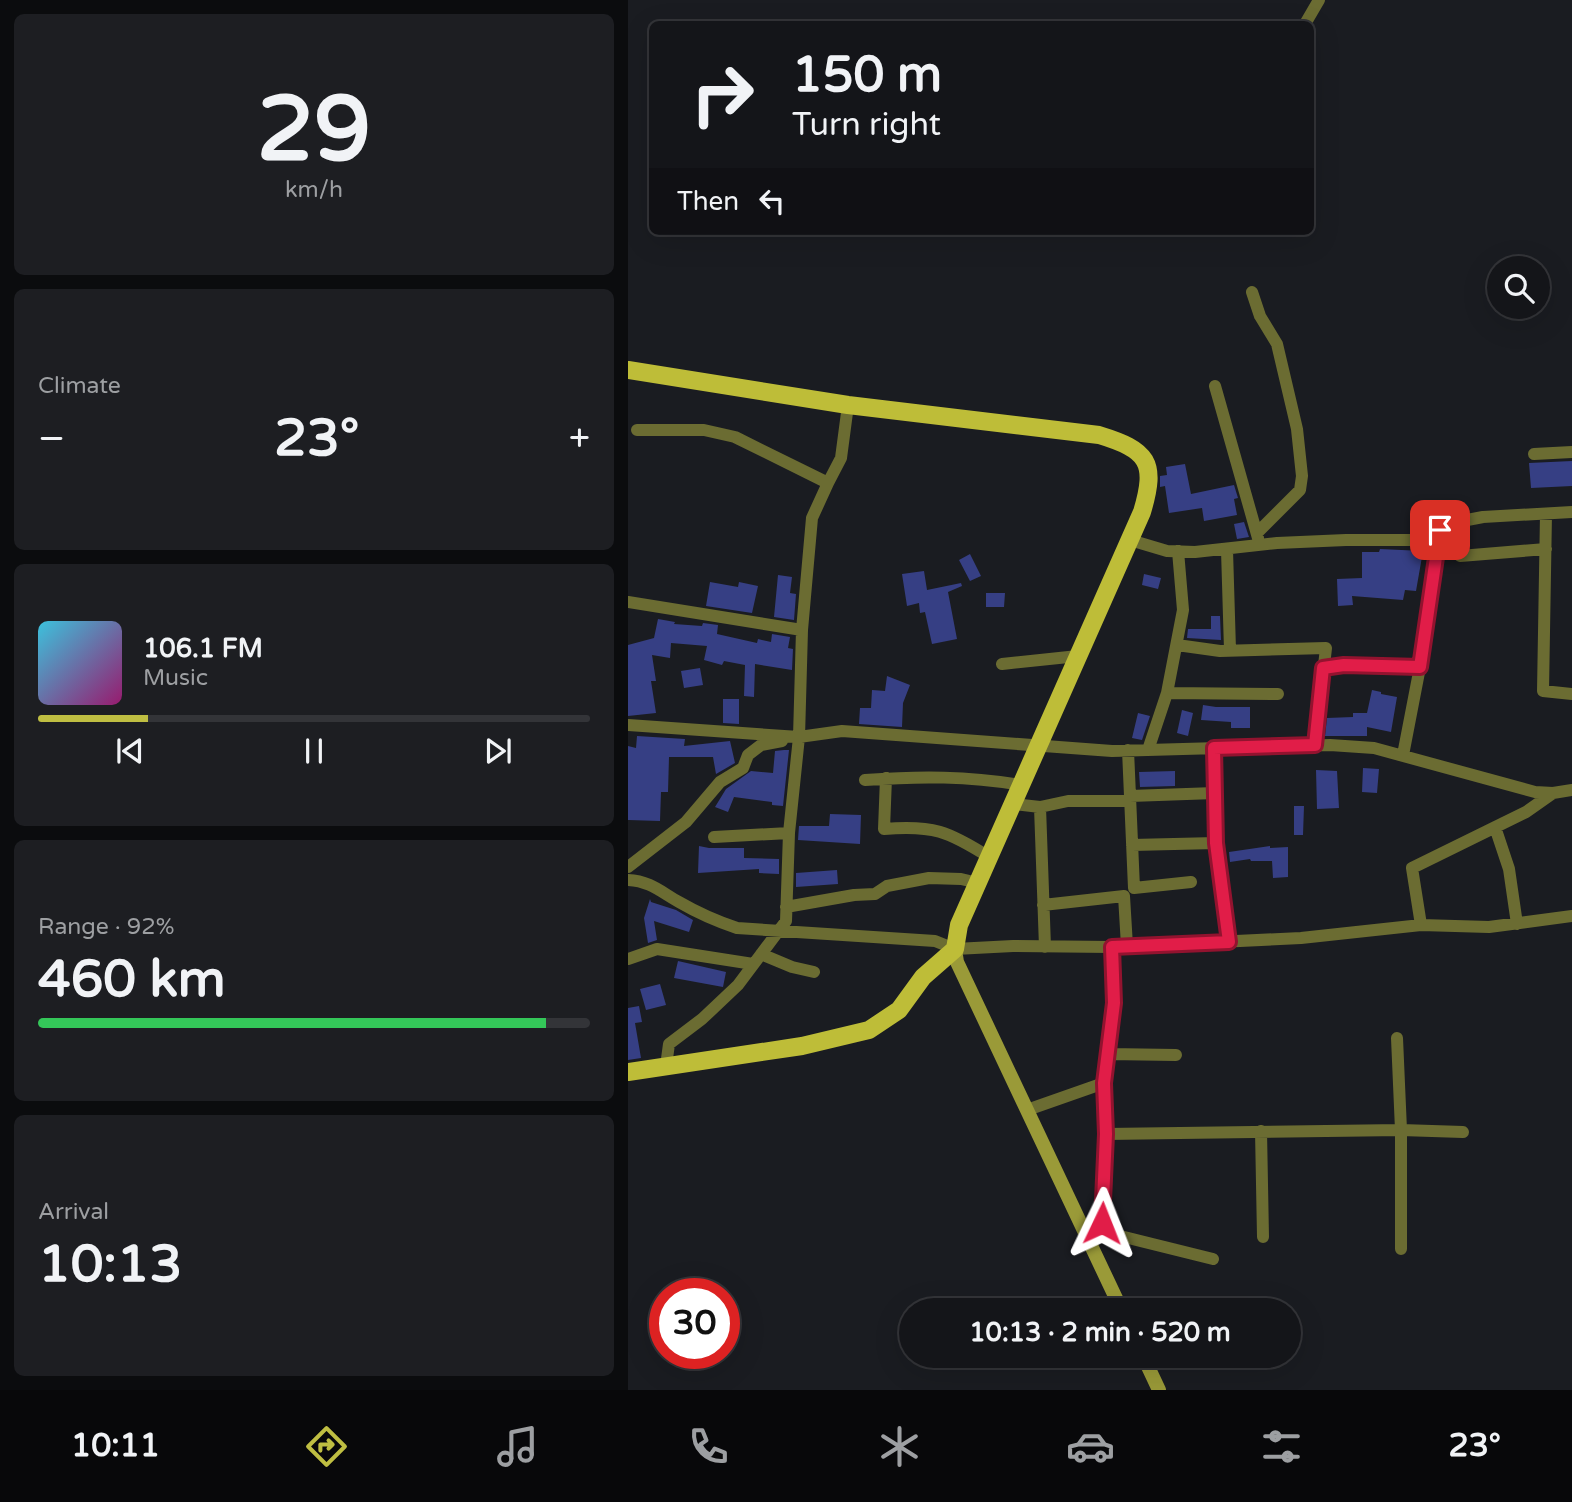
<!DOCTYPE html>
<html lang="en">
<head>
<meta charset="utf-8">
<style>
	body { margin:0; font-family:"Varela Round",sans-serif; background:#1d1e22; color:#f1f3f6; height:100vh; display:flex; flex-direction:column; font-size:26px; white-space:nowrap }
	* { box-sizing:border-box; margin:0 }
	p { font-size:23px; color:#9d9fa2 }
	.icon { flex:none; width:38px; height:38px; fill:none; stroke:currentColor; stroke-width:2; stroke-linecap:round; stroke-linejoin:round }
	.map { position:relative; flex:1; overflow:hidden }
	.drawer { display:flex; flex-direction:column; gap:14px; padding:14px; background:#0b0c0e; width:628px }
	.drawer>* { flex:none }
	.hud { position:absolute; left:21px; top:21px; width:665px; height:214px; border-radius:10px; box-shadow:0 7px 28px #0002,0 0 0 2px #333438; background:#141519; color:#f1f3f6; overflow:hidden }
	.controls { position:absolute; left:859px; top:256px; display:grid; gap:14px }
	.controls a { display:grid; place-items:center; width:63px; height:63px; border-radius:50%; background:#141519; box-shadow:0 7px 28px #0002,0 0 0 2px #333438; font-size:35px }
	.speed { position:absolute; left:21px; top:1278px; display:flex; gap:14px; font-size:35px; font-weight:700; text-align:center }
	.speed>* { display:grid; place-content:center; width:91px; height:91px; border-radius:50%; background:#141519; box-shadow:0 7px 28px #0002,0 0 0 2px #333438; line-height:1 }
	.speed .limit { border:10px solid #d22; background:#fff; color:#111 }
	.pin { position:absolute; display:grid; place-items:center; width:60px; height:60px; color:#fff; margin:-30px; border-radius:14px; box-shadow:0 4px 10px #0006 }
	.me { position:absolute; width:77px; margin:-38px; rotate:2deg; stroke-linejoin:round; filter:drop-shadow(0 0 5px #0008) }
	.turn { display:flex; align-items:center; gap:24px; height:147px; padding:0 28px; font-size:32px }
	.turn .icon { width:91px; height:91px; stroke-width:2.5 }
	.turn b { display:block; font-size:49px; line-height:60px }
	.then { display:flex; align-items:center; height:66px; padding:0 28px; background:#0003; gap:14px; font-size:26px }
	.big { font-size:52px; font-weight:700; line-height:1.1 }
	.drawer .tile { flex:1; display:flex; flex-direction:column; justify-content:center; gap:10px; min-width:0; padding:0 24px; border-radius:10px; background:#1d1e22 }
	.drawer .dial { align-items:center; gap:0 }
	.dial b { font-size:91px; line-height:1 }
	.song { display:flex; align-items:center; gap:21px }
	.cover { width:84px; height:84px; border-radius:10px; background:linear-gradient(135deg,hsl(190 70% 55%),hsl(320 70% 35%)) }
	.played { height:7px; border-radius:4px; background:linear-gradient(90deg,#bfbe42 20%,#333438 20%) }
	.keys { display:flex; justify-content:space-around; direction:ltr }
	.heat { display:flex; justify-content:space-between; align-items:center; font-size:38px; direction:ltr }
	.charge { height:10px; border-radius:5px; background:linear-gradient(90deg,#34c759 92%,#333438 0) }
	.trip { position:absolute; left:271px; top:1298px; width:402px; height:70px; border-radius:35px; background:#141519; box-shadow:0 7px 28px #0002,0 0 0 2px #333438; font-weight:700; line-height:70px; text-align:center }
	.tabs { display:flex; height:112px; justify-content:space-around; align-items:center; background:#08080a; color:#9d9fa2 }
	.tabs .icon { width:49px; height:49px }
	.tabs .on { color:#bfbe42 }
	.tabs b { font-size:32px; color:#f1f3f6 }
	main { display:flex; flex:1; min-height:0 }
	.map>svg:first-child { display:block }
</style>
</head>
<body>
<main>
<section class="drawer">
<div class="tile dial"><b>29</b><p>km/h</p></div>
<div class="tile"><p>Climate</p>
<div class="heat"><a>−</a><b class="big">23°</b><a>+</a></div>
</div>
<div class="tile">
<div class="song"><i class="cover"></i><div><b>106.1 FM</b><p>Music</p></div></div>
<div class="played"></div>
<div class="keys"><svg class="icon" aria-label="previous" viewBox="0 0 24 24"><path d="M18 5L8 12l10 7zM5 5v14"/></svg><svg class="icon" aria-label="pause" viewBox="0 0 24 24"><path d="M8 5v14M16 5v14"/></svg><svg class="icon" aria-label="next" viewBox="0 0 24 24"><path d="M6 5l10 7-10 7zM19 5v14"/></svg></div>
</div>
<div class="tile"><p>Range · 92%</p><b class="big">460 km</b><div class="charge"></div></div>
<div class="tile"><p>Arrival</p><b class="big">10:13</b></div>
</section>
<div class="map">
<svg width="944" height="1390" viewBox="0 0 944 1390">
	<rect width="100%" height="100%" fill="#1a1c21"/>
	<path fill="#363f84" d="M944,461V486L903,488L901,463Z
		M557,464L563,494L606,485L610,498L606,499L609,515L576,521L574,508L541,513L537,486L532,487V476L539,475L538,467Z
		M616,522L621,537L609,539L606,524Z
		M752,549L795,551L788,591L777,590L775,600L724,596L725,605L710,606L709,579L734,578V552H751Z
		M342,554L353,576L342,581L331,560Z
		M296,571L299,590L333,583L334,586L320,592L329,639L304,644L297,612L292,613L291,603L279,606L274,574Z
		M516,574L533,578L530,589L514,585Z
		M150,575L164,577L162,593L168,594L166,620L146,617Z
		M82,582L110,587L111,582L130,586L124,613L78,606Z
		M358,593H377L376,607H358Z
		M583,616H592L593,640L559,638L560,629H583Z
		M30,619L47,622L46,624L74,626L75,623L90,625L89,634L129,643L130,639L143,642L144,634L162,637L160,648L165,649L164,670L127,664L126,697L116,696L117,665L96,661L94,665L76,660L79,646L43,643L42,658L24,655L28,681H23L28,713L0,716V645L26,638Z
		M72,668L75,685L56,688L53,671Z
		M259,676L282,685L275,703L274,727L231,724L232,708H243L244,690L257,691Z
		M744,690L753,692V694L769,697L763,732L739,727V736H697L699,718L725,717V713H739Z
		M95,699H111V724L95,723Z
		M575,705L588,707H622V728H603V722L573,720Z
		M554,710L565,713L560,736L549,733Z
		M510,713L522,716L514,740L504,738Z
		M9,736L57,739L56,746L102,741L107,763L88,774L85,757H41L40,792H33L32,821L0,820V746L8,748Z
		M156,750H161L155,806L144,805V802L106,797L100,812L87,807L98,789L123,771L145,773L147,751Z
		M735,768L751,769L749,793L734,792Z
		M688,770L709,771L711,808L689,809Z
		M547,771V786L512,787L511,772Z
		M666,806H676L675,835H666Z
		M202,814L233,815L232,844L170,840L171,826H201Z
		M71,846L81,848H116V858L151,859V874L131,873V869L70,873Z
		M642,846V848L660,847V877L645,878L644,861H623L622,859L602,862L601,852Z
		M209,870L210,884L168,887V873Z
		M22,899L23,902L48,910L65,920L61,932L26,921L29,940L20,943L16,918Z
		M50,961L98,972L95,987L46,978Z
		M32,984L38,1005L18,1010L12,989Z
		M11,1006L14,1022L7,1023L13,1058L0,1060V1008Z"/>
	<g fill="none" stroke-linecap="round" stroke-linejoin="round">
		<path stroke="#6b6c32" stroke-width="12" d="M677,24L691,0
			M624,292L632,316L649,344L669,429L674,476L672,490L629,533
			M587,386L630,538
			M9,430H76L107,437L200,483L184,518L174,630L171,737L161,833L158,921L110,985L74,1019L41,1044L38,1066
			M906,454L944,452
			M200,483L213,458L220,405
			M918,514L915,691L944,694
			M502,540L539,551L567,552L649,543L718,540H785L834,521L855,517L944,512
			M599,550L602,650
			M832,556L918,549
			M0,602L174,630
			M549,645L592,651L698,648L687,745
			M374,664L450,656
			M695,668L716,665L792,667
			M539,693L650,694
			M0,725L171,737L214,731L484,751L702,745L746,748L907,792L925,793L944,790
			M585,748L588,843L601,942
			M500,750L506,888L563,882
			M520,750L539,693L555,610L550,551
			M775,755L792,667L812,530
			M258,778L256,829C305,825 320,831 361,857
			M237,780C292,776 340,776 393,785
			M502,796L587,793
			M385,804L412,807L440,801H502
			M412,807L417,947
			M867,827L881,869L889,924
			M86,837L161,833
			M504,845L588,843
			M0,867L58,822L92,782L115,768L120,755L133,745L154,741
			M0,880C22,881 33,892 51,902C70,913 88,921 109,928L307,941L327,949L385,946L484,947L673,938L793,925L861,927L944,916
			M415,905L496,896L499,946
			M158,907L226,895L247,894L259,886L301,878L333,879L350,883
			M793,925L784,868L898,812L925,793
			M133,954L164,967L186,972
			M0,959L29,949L125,964
			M769,1038L773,1130V1249
			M480,1054L486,1003L484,947
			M399,1110L476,1083L480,1054L548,1055
			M633,1131L635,1237
			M478,1134L773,1130L835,1132
			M468,1230L585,1259
			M460,1238L474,1223L478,1134L476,1083"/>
		<path stroke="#9a9a38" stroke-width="14" d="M327,949L329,962L494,1311
			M515,1356L531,1390"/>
		<path stroke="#bebd38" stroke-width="18" d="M0,370L220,405L471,435C520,450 529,462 514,512L331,925L327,949L295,977L271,1010L241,1030L174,1046L0,1072"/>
	</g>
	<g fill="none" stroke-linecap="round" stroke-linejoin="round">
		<defs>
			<path id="route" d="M474,1223L478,1134L476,1083L486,1003L484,947L601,942L588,843L586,748L687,745L695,668L716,665L792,667L812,530"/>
		</defs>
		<use href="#route" stroke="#92132f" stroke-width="18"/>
		<use href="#route" stroke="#e11d48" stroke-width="12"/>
	</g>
</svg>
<div class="controls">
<a><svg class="icon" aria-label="search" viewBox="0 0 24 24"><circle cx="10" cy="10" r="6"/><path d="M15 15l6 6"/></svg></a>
</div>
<div class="speed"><div class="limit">30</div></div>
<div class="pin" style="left:812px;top:530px;background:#d93025"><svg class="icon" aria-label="arrive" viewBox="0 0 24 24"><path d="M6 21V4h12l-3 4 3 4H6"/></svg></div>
<svg class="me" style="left:474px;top:1223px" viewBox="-20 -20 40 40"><path d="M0-17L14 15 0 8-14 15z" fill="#e11d48" stroke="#fff" stroke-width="4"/></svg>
<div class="trip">10:13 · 2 min · 520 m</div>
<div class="hud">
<div class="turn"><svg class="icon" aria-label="right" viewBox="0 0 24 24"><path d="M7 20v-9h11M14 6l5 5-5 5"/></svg><div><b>150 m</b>Turn right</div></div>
<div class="then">Then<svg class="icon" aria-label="left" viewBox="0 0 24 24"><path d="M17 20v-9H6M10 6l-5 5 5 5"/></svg></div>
</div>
</div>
</main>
<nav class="tabs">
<b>10:11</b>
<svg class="icon on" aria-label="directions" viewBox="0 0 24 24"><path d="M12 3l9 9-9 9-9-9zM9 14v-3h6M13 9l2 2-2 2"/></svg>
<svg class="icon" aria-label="music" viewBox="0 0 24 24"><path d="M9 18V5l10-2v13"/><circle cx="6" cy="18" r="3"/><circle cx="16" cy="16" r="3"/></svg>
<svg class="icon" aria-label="phone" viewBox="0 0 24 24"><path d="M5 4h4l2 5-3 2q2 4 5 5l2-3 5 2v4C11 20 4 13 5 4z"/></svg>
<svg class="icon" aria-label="climate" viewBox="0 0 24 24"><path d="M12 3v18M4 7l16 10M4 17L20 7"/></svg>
<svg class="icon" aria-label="car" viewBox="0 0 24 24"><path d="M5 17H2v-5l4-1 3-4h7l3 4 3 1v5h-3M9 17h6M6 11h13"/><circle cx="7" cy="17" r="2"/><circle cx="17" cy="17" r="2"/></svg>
<svg class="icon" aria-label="filters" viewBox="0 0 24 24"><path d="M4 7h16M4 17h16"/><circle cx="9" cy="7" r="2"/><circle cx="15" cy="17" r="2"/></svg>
<b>23°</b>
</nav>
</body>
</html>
